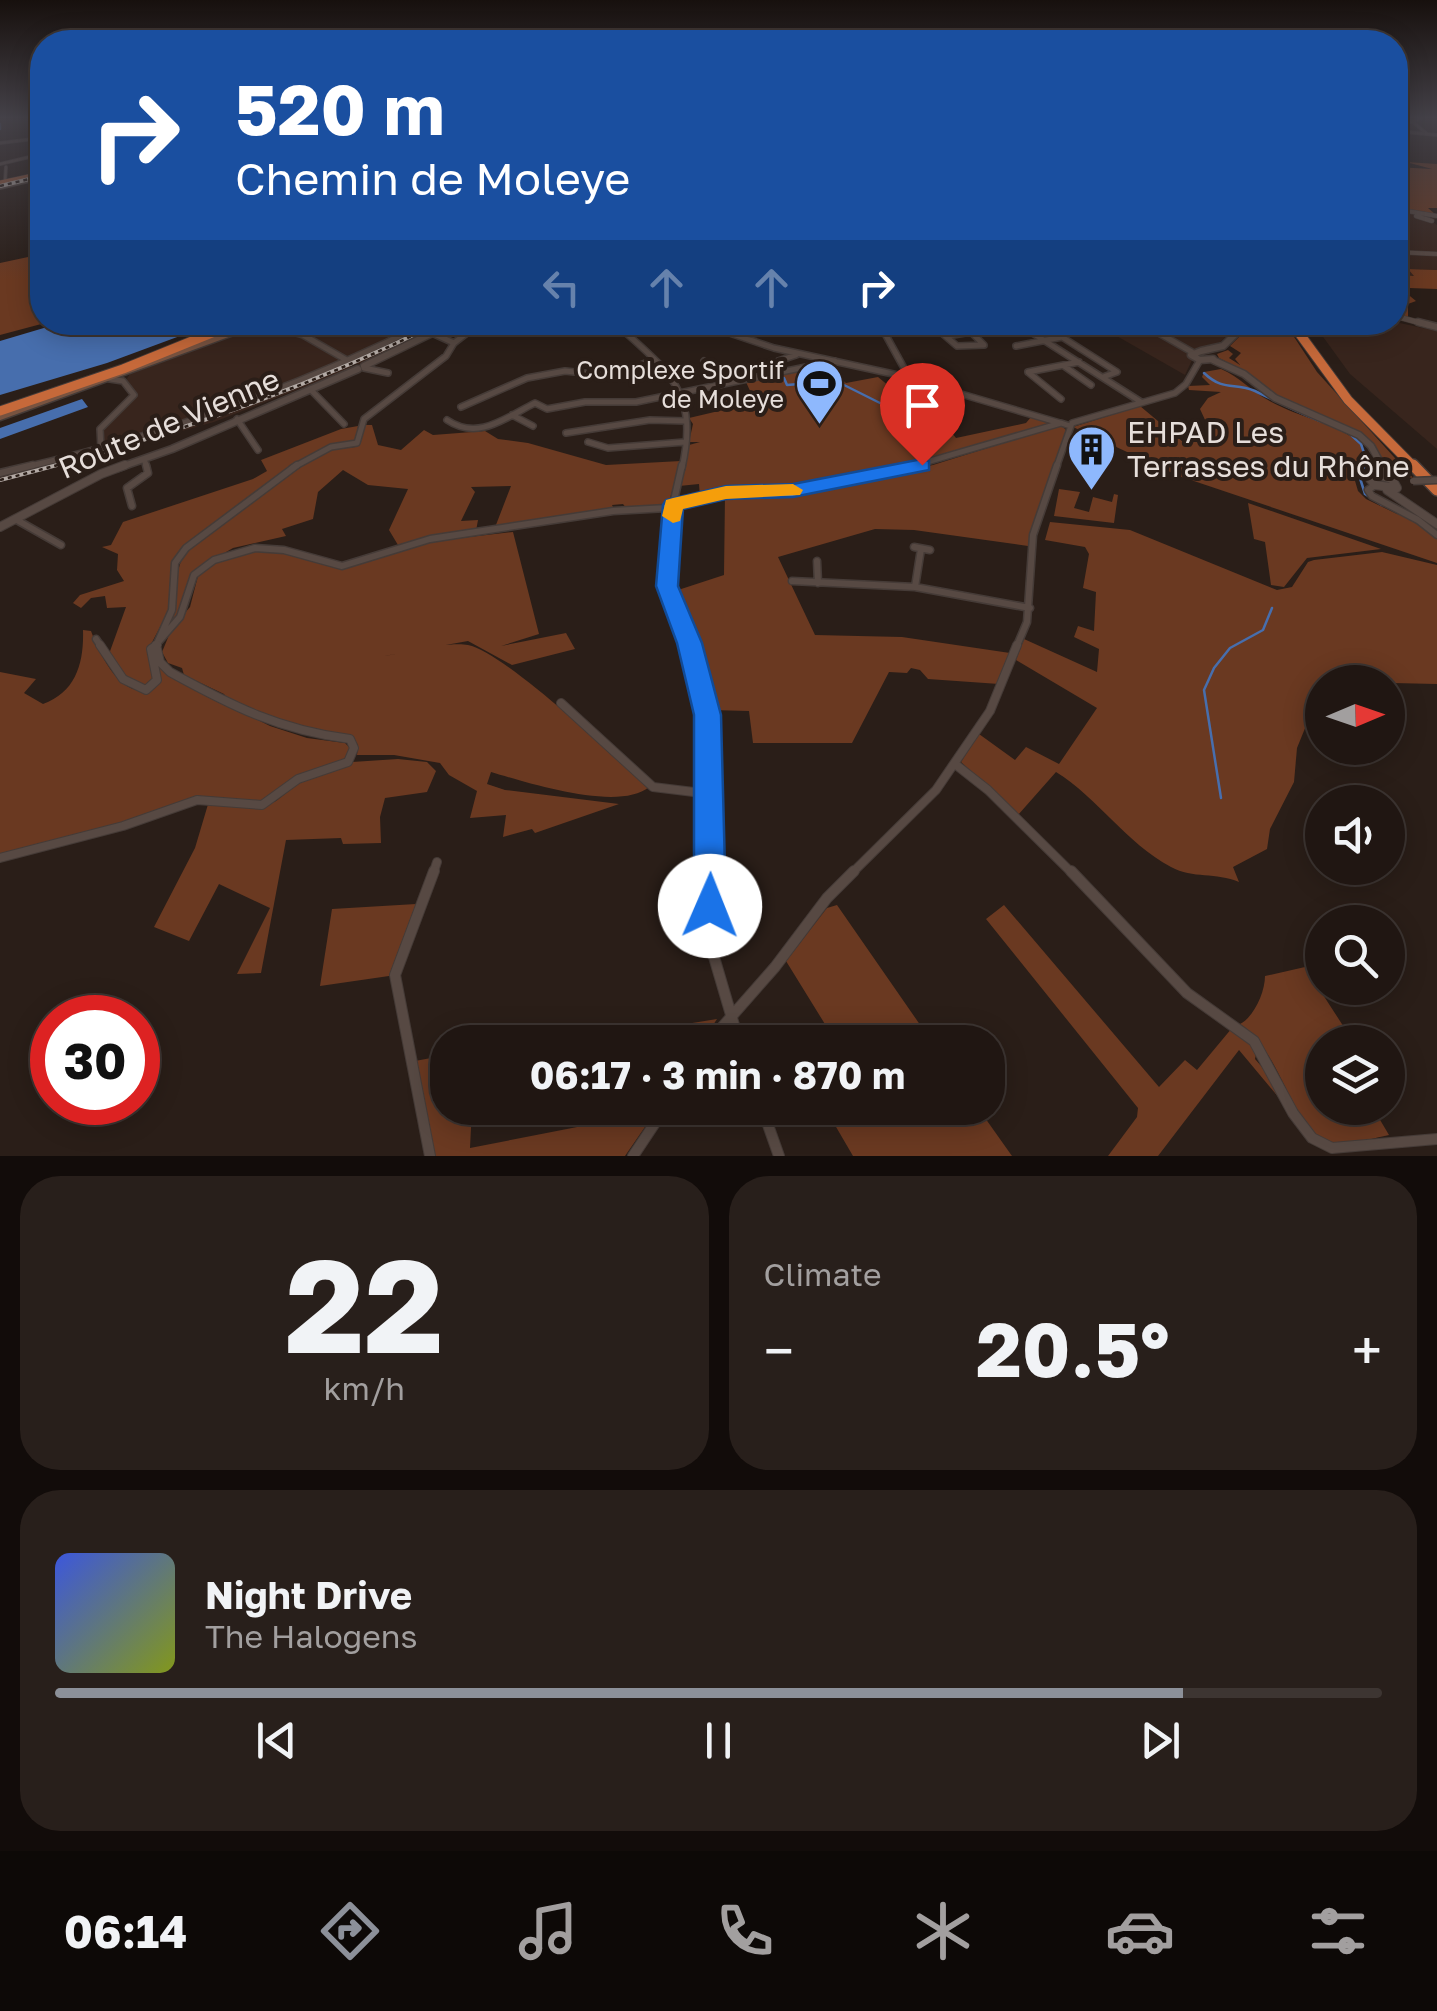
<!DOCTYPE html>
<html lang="en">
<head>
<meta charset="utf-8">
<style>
	body { margin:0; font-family:"Golos Text",sans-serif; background:#281f1b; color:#f1f3f6; height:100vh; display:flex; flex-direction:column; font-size:38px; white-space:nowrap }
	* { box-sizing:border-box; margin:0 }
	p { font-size:32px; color:#a29f9f }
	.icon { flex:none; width:55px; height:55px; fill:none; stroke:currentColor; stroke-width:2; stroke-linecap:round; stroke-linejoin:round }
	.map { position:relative; height:1156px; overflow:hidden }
	.panel { display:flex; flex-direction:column; gap:20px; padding:20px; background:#120c0a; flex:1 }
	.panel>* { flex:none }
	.hud { position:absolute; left:30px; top:30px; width:1378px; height:305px; border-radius:40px; box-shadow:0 5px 25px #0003,0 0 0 2px #3d3532; background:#1a4fa0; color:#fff; overflow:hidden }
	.needle { width:65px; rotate:88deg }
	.buttons { position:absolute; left:1305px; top:665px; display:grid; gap:20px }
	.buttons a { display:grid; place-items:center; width:100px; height:100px; border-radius:50%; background:#201612; box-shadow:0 5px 25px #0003,0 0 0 2px #3d3532; font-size:50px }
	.speed { position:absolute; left:30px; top:995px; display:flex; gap:20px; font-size:50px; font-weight:700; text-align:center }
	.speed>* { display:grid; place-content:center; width:130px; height:130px; border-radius:50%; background:#201612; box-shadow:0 5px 25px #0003,0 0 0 2px #3d3532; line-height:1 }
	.speed .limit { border:15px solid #d22; background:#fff; color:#111 }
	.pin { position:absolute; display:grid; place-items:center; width:85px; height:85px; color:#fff; margin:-102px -42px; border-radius:50% 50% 50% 0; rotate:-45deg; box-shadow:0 0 10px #0007 }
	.pin .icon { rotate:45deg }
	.me { position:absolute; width:110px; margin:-55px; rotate:1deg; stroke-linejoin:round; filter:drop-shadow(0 0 8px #0008) }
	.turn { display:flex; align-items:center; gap:35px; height:210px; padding:0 40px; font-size:45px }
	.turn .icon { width:130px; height:130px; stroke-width:2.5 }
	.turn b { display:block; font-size:70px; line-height:85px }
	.lanes { display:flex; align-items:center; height:95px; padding:0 40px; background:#0003; justify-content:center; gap:50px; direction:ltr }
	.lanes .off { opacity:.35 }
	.big { font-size:75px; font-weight:700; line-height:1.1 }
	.panel .tile { flex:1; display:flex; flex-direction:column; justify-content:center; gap:15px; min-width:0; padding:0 35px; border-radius:40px; background:#281f1b }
	.panel .dial { align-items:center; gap:0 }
	.dial b { font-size:130px; line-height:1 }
	.song { display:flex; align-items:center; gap:30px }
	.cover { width:120px; height:120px; border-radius:15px; background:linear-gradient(135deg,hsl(230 70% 55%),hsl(70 70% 35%)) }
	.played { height:10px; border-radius:5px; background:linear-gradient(90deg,#8c9099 85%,#3d3532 85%) }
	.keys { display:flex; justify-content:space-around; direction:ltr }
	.heat { display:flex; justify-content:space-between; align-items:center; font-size:55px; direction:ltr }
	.panel .tiles { flex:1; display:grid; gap:20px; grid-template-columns:1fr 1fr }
	.tile:last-child { grid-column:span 2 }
	.trip { position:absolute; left:430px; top:1025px; width:575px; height:100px; border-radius:40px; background:#201612; box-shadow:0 5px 25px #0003,0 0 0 2px #3d3532; font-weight:700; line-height:100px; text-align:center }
	.tab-bar { display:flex; height:160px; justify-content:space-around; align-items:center; background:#0d0907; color:#a29f9f }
	.tab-bar .icon { width:70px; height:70px }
	.tab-bar .on { color:#8c9099 }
	.tab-bar b { font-size:45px; color:#f1f3f6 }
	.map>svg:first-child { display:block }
</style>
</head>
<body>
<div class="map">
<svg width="1437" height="1156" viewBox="0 0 1437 1156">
	<rect width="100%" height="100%" fill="#2a1e18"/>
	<path fill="#38251d" d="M1395,209L1437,217L1433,222L1437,225V270L1410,269L1416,276L1395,274Z
		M1395,322L1437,331V449L1350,374L1313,323Z
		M267,323H443L360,364L347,363L353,368L214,422L0,482V476L106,447L100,430L136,397L126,380L130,374Z
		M1094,323H1241L1220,342L1186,352L1192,360L1185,375Z"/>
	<path fill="#6a3921" d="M1406,162L1437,164V208H1428L1436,215L1395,208V167L1432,169Z
		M42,254L45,323L0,335V263Z
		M1408,269L1437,270V289L1409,288L1405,292L1416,301L1408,304V318L1395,315V274L1414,276Z
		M1253,323H1285L1317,372L1413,478L1391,474L1366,437L1282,399L1244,371L1219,358L1217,354L1228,350L1233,354L1229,358L1240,365L1235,359L1241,353L1230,346Z
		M826,365L846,383L878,377L906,400L927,402L956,438L1026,423L1031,417L1055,423L923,463L789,489L757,488L700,498L699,484L679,486L689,445L700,442H689L693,424L689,418L723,410L718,400L751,393L746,382Z
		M1221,369C1240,377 1251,391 1268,400C1299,418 1336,422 1363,445V461H1358L1353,474L1358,491L1366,499L1397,514L1408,515L1437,537V563L1179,476L1073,427L1140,406L1183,442L1212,435L1200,409L1208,398L1221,392L1189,390L1188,386L1210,385L1202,377L1204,372Z
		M362,425H372L378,445L401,450L424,430L433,435L485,431L498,439L528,443L606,465L681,461L668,505L627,509L623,504L612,505L614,509L494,530L511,486L471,487L475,492L461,521L478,520L476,531L398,545L389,530L408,489L368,485L343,470L318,492L313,519L282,529L286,536L233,548L195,570L183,611L170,621C180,599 172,574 185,553L279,478L328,450L355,447L362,439Z
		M1061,425L1066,430L1028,546L914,530L875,529L778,557L815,635L902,637L1010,653L999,684L928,679L920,670L911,668L907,673L889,672L852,743H753L749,711L711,710L688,626L672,592L724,575L725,495L793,492L933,465Z
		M358,426L356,442L322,449L281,473L178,553L171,567L168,612L149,648L154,682L148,687L128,681L109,654L126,607L107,608L105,596L91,598L81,608L73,603L80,595L124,581L117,570L118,554L102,547L111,545L123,522L253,479L267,471L261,460L341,429Z
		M1059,489L1080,492L1074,508L1089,512L1093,497L1112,502L1114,494L1118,495L1114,523L1054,516Z
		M1248,503L1381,549L1307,558L1284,587L1271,585L1265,542L1254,539Z
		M1050,522L1130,530L1277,590L1292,587L1308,562L1314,560L1382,552L1437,565V684L1348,682L1327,674L1297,748L1294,782L1270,829L1267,849L1233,867L1239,882C1216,872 1193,879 1171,867C1126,843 1098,798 1056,772L1018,815L961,762L979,734L1015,760L1026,747L1059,764L1097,708L1016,660L1024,639L1097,672L1099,649L1074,637L1078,626L1094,631L1096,592L1083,588L1089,554L1085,547L1045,540Z
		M513,532L539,634L501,646L566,633L575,649L512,665L468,641L384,656C405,653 448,641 468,645C506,653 614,757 649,787C619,812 528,783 491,772L487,784L505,790L619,804L535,833L532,829L503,837L506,815L470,818L477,791L449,775L440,763L394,755H357L358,745L352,736L316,733L228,700L224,694L184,675L182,668L168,663L162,652L172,628L190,607L199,572L214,562L241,552L267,549L336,567L426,542Z
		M83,630L91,631C100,656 125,707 157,685L156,662L167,674L270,726L307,738L345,743L351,749L347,760L297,778L265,802L204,796L138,819L0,855V672L36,679L24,693L43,704C76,692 84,663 83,630Z
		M398,759L427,762L436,771L427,792L385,798L380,817L381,843L343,844L341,838L286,840L261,973L237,974L270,908L219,884L189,941L154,927L195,848L209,801L257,809L276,801L299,783L352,762Z
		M416,904L389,976L320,986L332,909Z
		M837,905L932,1042H836L786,961L827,908Z
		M1004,905L1159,1087L1185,1060L1197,1070L1232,1028L1257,1050L1255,1059L1276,1083L1280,1099L1239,1050L1158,1156H1108L1137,1117L1138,1108L986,919Z
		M1305,967L1351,1038L1322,1042V1108H1373L1389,1135C1373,1138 1351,1146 1335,1144C1293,1139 1282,1049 1240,1024C1254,1017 1265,992 1265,976Z
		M717,1019L702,1042H624V1034Z
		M447,1055L448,1108H472L470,1148L613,1120L619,1108H658L625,1156H434L415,1061Z
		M825,1108H978L1012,1156H853Z"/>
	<path fill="#476ead" d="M64,322H215V323L107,363L0,395V341Z
		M82,399L88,407L0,439V428Z"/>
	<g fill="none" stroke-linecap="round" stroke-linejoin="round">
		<path stroke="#476ead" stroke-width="2.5" d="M0,124V129
			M1204,373C1224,392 1234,382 1255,391C1276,401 1297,412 1320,421
			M784,378L787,385L836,381L884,405L926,413
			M1350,434L1361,444L1367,462L1359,475L1365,494L1382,505
			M1221,798L1204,690L1214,668L1230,648L1263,630L1272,608"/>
		<defs>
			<path id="minor-far5" d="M32,118L30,127L42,128
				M1421,118L1413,122L1427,134
				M1397,121L1414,122
				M1395,131L1437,135
				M0,143L42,138
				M0,164L42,154
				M5,182L6,167
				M0,188L42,178
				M1395,209L1402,210"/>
			<path id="minor-far4" d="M1395,209L1437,216
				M1416,216L1432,221
				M1395,252L1437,254
				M697,322L704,325
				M739,322L749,325
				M863,322L874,325
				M929,322L932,325
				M1015,322L1019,325
				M423,325L428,322
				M478,325L481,322
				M963,325L983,322"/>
			<path id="minor-far3" d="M614,322C666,370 700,389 682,468
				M697,322L774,348L907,377
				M739,322L770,330L745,336
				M863,322L905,332L983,322
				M929,322L957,346L984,345L971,332L947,336
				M1015,322L1141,402
				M1152,322L1157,332L1192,352
				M770,330L818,329
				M883,330L910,379L1060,423
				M432,333L454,343
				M303,335L350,362
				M303,335L296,333L307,330L310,336
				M1016,346L1062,337L1117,372L1103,377
				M704,361L723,382
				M778,361L796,355
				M1064,366L1091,385
				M364,368L388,373
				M1028,372L1079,362
				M1029,373L1061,399
				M310,389L344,424
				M461,407L527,378L565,371L613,376L653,360
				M512,415L533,426
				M237,419L258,450
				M447,420C478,441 505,418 535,403L547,409L585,402H636L835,361
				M566,433L650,420L686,421
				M588,442L608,448L685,442
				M101,448L100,429L134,395L123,381L110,379
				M144,459L147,468
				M22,468C163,435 298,388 428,322
				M292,468L331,447L357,443L364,419L446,356L454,343L481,322
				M906,468L1061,423L1070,426
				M1056,468L1072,423L1175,393L1186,384L1200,360"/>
			<path id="minor-far2" d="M682,465L673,505L666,580L690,648
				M0,473L33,465
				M1375,485L1368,490L1372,496L1418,520L1437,535
				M132,506L127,488L148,473L146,465
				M15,519L61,545
				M914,547L930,550
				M817,561L818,583
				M792,581L915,587L1030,608
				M915,587L921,549
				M96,639L102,648
				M153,648L180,617L194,575L214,560L255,548L284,550L342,566L430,539L613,511L667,508L733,491L793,490L918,465
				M155,648L172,610L175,563L186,548L297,465
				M1016,648L1027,622L1033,535L1057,465"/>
			<path id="minor-far1" d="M100,645L123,679L146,690L157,680L151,649L157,645
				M690,645L707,715L709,874
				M561,703L653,787L710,794
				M955,764L988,790L1073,874
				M0,858L123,826L197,800L262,805L298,779L348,762L354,748L350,739C279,730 232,706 170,672L160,662L156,645
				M433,874L437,862
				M851,874L936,790L990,711L1017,645"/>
			<path id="minor" d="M709,871L714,957L739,1042
				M1071,871L1187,993L1254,1041L1293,1113L1312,1138L1332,1148L1437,1139
				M709,1042L775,967L827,898L854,871
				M762,1108L779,1156
				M430,1156L395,975L434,871
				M633,1156L665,1108"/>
			<path id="tertiary-far2" d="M1395,316L1428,325
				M450,325L455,322"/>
			<path id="tertiary-far1" d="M1418,322L1437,327
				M1201,351L1223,346L1248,322
				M1201,351L1191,355L1200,360L1213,359
				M1213,360L1244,374L1275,398L1359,435L1371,446L1383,468
				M364,366L455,322
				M118,468L172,449L358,369"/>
			<path id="tertiary" d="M1382,465L1388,477
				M1375,474L1392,479L1397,488L1375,485L1370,479Z
				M1387,490L1437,524
				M0,527L101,474L125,465"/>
			<path id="secondary-far1" d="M254,325L261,322"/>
			<path id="secondary" d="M0,417L261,322"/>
			<path id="primary" d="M0,183L42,174"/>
			<path id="motorway-far2" d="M233,325L239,322"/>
			<path id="motorway-far1" d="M1291,322L1348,400L1415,468
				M0,411L123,369L239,322"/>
			<path id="motorway" d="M1413,465L1437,490"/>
		</defs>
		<use href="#minor-far5" stroke="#453b37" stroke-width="4"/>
		<use href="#minor-far4" stroke="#453b37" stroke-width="5"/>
		<use href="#minor-far3" stroke="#453b37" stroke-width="8"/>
		<use href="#minor-far2" stroke="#453b37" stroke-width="9"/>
		<use href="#minor-far1" stroke="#453b37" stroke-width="10"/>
		<use href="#minor" stroke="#453b37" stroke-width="12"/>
		<use href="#tertiary-far2" stroke="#453b37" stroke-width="6"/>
		<use href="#tertiary-far1" stroke="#453b37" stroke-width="9"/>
		<use href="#tertiary" stroke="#453b37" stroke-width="10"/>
		<use href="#secondary-far1" stroke="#453b37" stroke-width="6"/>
		<use href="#secondary" stroke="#453b37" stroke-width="9"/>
		<use href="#primary" stroke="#453b37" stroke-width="6"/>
		<use href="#motorway-far2" stroke="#453b37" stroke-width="9"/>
		<use href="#motorway-far1" stroke="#453b37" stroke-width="11"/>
		<use href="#motorway" stroke="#453b37" stroke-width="14"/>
		<use href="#minor-far5" stroke="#574943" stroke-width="2.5"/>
		<use href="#minor-far4" stroke="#574943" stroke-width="4"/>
		<use href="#minor-far3" stroke="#574943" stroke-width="5"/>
		<use href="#minor-far2" stroke="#574943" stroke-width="6"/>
		<use href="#minor-far1" stroke="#574943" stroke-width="8"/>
		<use href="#minor" stroke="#574943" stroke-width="10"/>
		<use href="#tertiary-far2" stroke="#574943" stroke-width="5"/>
		<use href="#tertiary-far1" stroke="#574943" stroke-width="6"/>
		<use href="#tertiary" stroke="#574943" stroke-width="8"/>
		<use href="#secondary-far1" stroke="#785340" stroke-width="5"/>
		<use href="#secondary" stroke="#785340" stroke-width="6"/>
		<use href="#primary" stroke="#9a5c3e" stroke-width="5"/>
		<use href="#motorway-far2" stroke="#c6693a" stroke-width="8"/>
		<use href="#motorway-far1" stroke="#c6693a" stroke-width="9"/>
		<use href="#motorway" stroke="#c6693a" stroke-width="11"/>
		<defs>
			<path id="rail" d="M0,186L42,176
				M0,480C153,442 299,393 440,322"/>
		</defs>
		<use href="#rail" stroke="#b3aaa5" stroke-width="4"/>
		<use href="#rail" stroke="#2a1e18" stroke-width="2.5" stroke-dasharray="4" stroke-linecap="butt"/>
		<defs>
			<path id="minor-bridge" d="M1413,481L1437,480"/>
		</defs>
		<use href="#minor-bridge" stroke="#453b37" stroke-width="9" stroke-linecap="butt"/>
		<use href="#minor-bridge" stroke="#574943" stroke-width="6"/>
	</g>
	<linearGradient id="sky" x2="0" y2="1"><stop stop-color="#17100d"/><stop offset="0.42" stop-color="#444148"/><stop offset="1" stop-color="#444148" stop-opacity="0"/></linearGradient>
	<rect width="1437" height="280" fill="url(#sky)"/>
	<path fill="#1a73e8" stroke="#114b97" stroke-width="2.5" d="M922,459L929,461V470L793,497L726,499L683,509L678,586L702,643L721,715L726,906L721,917L710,921L698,917L694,906V715L677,643L656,586L663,505L666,500L726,486L793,484Z"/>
	<path fill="#f59e0b" d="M793,484L803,490L800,495L726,499L683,509L680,521L673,523L662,516L666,500L673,498L726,486Z"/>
	<defs>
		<symbol id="stadium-pin" viewBox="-11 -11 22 30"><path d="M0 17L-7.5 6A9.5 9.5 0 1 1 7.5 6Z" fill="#8eb8fd" stroke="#2a1e18"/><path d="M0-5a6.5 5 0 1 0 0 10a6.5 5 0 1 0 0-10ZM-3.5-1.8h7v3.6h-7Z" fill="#111"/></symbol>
		<symbol id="building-pin" viewBox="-11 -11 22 30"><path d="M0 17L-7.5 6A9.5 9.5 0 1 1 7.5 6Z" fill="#8eb8fd" stroke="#2a1e18"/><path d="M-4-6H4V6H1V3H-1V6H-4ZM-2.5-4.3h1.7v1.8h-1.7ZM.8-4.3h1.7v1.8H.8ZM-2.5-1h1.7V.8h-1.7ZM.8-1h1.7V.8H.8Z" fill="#111"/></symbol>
	</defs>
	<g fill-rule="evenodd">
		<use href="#stadium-pin" x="792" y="356" width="55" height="75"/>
		<use href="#building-pin" x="1064" y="422" width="55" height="75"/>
	</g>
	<g text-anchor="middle" stroke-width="8" stroke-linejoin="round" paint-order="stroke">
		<g font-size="25" fill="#e6deda" stroke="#2a1e18" text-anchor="end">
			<text x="784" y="379">Complexe Sportif<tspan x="784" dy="29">de Moleye</tspan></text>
		</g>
		<g font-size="30" fill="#e6deda" stroke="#2a1e18">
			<text transform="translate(169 424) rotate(-23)" y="10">Route de Vienne</text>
		</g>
		<g font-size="30" fill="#e6deda" stroke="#2a1e18" text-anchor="start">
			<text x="1127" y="443">EHPAD Les<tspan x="1127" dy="34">Terrasses du Rhône</tspan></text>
		</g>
	</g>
</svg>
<div class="buttons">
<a><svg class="needle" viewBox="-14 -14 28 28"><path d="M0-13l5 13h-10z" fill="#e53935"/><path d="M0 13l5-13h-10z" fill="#a29f9f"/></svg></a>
<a><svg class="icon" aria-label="sound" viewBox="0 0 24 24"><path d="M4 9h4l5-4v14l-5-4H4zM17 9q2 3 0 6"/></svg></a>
<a><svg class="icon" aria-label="search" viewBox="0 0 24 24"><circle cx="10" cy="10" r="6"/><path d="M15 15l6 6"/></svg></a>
<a><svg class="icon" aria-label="layers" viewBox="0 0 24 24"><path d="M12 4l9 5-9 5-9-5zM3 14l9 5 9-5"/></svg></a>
</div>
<div class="speed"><div class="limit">30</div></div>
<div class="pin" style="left:922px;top:465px;background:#d93025"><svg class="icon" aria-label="arrive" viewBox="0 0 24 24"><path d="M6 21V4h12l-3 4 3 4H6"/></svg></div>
<svg class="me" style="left:710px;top:906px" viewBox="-20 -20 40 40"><circle r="19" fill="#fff"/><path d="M0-13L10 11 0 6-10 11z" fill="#1a73e8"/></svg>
<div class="trip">06:17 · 3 min · 870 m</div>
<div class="hud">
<div class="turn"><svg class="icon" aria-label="right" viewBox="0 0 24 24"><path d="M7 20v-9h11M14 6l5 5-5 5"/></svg><div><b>520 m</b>Chemin de Moleye</div></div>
<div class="lanes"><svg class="icon off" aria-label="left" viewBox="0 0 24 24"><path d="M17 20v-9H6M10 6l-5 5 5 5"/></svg><svg class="icon off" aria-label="ahead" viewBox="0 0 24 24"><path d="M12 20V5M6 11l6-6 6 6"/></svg><svg class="icon off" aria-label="ahead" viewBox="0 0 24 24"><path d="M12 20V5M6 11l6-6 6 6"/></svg><svg class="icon" aria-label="right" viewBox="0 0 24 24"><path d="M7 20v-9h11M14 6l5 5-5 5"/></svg></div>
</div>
</div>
<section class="panel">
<div class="tiles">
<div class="tile dial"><b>22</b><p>km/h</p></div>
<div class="tile"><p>Climate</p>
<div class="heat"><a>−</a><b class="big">20.5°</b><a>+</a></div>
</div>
<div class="tile">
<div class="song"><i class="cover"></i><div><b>Night Drive</b><p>The Halogens</p></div></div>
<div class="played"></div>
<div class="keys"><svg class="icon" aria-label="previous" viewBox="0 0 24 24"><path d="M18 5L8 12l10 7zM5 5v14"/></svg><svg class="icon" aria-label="pause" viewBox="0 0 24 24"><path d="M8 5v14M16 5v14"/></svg><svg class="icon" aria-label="next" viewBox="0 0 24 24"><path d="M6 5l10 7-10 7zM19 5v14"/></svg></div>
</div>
</div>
</section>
<nav class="tab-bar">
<b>06:14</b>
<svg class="icon on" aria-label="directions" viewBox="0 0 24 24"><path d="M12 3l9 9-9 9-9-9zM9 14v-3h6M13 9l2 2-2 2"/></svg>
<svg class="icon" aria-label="music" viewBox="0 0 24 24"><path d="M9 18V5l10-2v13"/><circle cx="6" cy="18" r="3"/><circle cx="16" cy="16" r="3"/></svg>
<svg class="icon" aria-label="phone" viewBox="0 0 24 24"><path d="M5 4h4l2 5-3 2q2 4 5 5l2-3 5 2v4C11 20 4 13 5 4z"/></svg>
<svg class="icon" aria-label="climate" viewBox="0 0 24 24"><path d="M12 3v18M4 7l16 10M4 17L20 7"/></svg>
<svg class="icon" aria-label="car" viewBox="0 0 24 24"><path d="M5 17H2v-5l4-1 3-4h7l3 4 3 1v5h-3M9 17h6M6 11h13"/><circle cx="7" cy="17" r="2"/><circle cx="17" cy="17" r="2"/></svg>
<svg class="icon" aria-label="filters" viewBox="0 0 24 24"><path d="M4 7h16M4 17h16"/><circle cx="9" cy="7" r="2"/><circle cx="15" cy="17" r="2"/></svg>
</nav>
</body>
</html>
